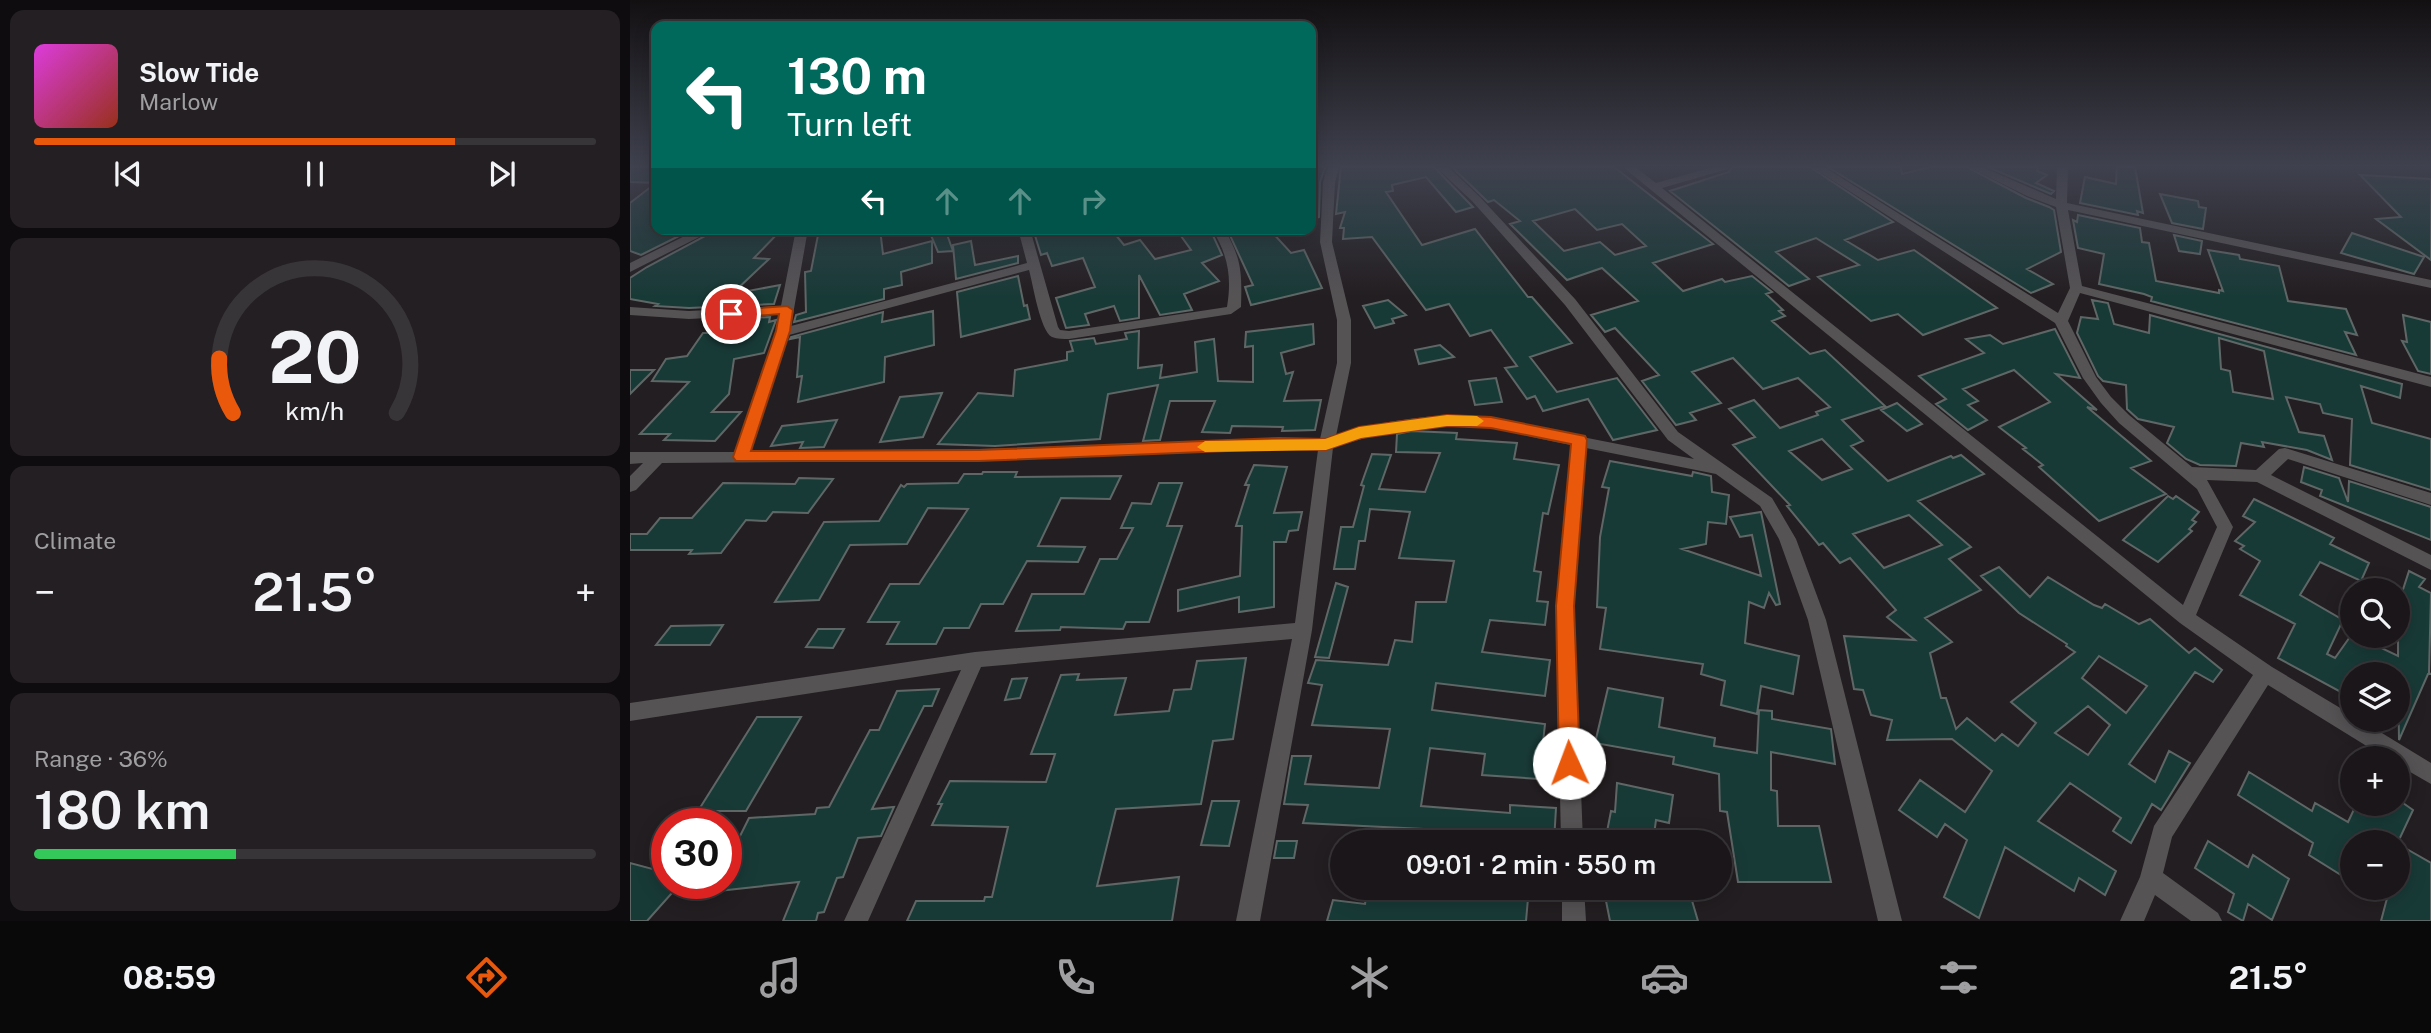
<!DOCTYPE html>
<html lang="en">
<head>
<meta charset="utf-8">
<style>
	body { margin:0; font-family:"Public Sans",sans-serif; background:#231f22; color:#f1f3f6; height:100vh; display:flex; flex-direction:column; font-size:26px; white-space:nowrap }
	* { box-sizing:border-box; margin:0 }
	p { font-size:23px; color:#9f9fa2 }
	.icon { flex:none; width:38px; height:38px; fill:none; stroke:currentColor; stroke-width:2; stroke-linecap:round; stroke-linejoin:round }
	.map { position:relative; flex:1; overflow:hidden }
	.details { display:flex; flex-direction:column; gap:10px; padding:10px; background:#0e0c0e; width:630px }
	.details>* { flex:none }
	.guide { position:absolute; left:21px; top:21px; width:665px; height:214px; border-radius:14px; box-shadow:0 4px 18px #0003,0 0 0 2px #383538; background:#00695c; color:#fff; overflow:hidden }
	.controls { position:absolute; left:1710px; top:578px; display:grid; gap:14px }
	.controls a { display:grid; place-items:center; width:70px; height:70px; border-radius:50%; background:#1a1619; box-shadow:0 4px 18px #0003,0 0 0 2px #383538; font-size:35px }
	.speed { position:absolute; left:21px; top:808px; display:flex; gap:14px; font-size:35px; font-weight:700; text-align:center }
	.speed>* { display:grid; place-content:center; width:91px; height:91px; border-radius:50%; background:#1a1619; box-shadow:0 4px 18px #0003,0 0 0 2px #383538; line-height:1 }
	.speed .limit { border:10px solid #d22; background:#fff; color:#111 }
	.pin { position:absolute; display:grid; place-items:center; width:60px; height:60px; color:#fff; margin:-30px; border:4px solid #fff; border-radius:50%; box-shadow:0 2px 7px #0007 }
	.me { position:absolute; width:77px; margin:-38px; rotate:358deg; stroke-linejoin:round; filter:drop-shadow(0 0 5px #0008) }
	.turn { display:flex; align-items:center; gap:24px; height:147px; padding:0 21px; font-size:32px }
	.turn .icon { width:91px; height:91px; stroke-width:2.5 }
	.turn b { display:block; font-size:49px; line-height:60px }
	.lanes { display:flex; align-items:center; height:66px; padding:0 21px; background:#0003; justify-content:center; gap:35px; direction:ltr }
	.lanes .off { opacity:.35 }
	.big { font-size:52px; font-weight:600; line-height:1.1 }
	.details .tile { flex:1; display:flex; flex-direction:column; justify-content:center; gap:10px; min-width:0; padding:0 24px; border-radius:14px; background:#231f22 }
	.details .dial { align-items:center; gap:0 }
	.dial svg { height:182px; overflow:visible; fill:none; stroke:#383538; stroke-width:7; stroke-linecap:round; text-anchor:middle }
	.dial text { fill:#f1f3f6; stroke:none }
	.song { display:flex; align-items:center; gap:21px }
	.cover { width:84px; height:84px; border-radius:10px; background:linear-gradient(135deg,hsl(300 70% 55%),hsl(10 70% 35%)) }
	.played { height:7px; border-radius:4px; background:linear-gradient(90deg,#ea580c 75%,#383538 75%) }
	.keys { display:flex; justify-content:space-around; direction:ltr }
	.heat { display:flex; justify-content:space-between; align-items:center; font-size:38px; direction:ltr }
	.charge { height:10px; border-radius:5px; background:linear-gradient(90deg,#34c759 36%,#383538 0) }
	.trip { position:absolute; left:700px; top:830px; width:402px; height:70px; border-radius:35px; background:#1a1619; box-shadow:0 4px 18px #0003,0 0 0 2px #383538; font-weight:600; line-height:70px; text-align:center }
	.menu { display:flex; height:112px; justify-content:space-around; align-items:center; background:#0a090a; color:#9f9fa2 }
	.menu .icon { width:49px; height:49px }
	.menu .on { color:#ea580c }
	.menu b { font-size:32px; color:#f1f3f6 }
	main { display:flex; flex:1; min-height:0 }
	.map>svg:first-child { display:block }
</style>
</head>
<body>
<main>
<section class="details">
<div class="tile">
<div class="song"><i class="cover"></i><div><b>Slow Tide</b><p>Marlow</p></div></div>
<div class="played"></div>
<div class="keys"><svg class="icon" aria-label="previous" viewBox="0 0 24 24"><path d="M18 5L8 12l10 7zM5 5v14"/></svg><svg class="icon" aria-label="pause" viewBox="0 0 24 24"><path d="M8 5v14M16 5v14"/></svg><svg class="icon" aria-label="next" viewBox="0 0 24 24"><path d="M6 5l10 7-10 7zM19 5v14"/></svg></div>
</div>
<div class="tile dial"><svg viewBox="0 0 100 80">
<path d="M14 69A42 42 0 1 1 86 69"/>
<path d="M14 69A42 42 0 0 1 8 45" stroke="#ea580c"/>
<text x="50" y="56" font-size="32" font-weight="700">20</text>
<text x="50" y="72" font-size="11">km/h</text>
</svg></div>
<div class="tile"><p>Climate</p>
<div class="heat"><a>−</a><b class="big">21.5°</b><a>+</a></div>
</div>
<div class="tile"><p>Range · 36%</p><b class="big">180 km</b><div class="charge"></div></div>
</section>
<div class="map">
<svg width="1801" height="921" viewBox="0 0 1801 921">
	<rect width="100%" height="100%" fill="#231e21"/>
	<path fill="#183a37" stroke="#5f6766" stroke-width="2" fill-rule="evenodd" d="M0,167H26V183L0,182Z
		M681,167H695L690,182L689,217L686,218L681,208Z
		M711,167H804L843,207L826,212L796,177L762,185L763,191L756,192L792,245L845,229L898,297H902L942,343L900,357L927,392L987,378L1027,430L983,440L958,399L913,411L905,396L897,399L875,368L887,366L861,330L840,336L819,304L796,310L742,237L713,239L714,228H710L715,212L706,214Z
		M822,167H984L1083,244L1023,263L1053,291L1092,279L1095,282L1122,276L1142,292L1136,294L1153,310L1149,311L1155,316L1142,321L1180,354L1195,350L1255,406L1212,420L1233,441L1221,446L1258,481L1321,456L1323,458L1331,455L1354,474L1288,501L1341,547L1319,559L1351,590L1295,618L1322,642L1300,653L1311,698H1316L1326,729L1337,718L1365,741L1372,734L1388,746L1406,723L1381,702L1445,652L1436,646L1437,644L1389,613L1351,576L1369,567L1400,597L1418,577L1464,605L1472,608L1475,604L1509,624L1520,619L1559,653L1565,648L1592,670L1583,682L1565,672L1499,764L1525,782L1539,751L1560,763L1531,810L1522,804L1501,843L1483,831L1491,818L1440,783L1408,821L1486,871L1475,895L1449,878L1444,891L1375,847L1349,918L1314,897L1337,840L1315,824L1307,837L1269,810L1290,780L1335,812L1362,771L1322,739L1257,740L1262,720L1241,715L1233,690L1224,689L1214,636L1285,640L1257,617L1266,610L1220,558L1210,563L1193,543L1189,545L1157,506L1160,505L1103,445L1125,437L1099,409L1124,400L1150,428L1188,415L1186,412L1200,407L1168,378L1133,389L1103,358L1062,372L1091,403L1060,413L1066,420L1046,425L1012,381L1029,375L985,328L975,332L961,315L1008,301L972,268L937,280L880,224L890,221L864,200L858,202ZM945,209L967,230L992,224L1016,246L985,255L970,242L934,251L903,221ZM1192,439L1222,469L1192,480L1159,451ZM1279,515L1312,545L1254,568L1223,534ZM1469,656L1517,686L1496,713L1452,678ZM1458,706L1480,725L1458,755L1425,733Z
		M1102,167H1180L1263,222L1215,240L1248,260L1284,250L1367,308L1293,335L1268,314L1241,321L1188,277L1229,265L1186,238L1146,252L1179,279L1159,286L1040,191L1099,172Z
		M1198,167H1271L1272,174L1301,167H1337L1396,198L1419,207L1424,210L1431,252L1397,269L1423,284L1401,293Z
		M1358,167H1408L1407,171L1417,175L1406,183L1424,191L1421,194Z
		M1487,167H1505L1513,213L1507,211L1508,215L1450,203L1455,177L1486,184Z
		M1730,175L1801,179V260L1746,219L1771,217Z
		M26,183V229H63L11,255L0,251V203Z
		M1530,194L1568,201L1569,207L1576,208L1573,229L1542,223Z
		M1448,215L1510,228L1512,242L1519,243L1526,281L1589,293V290L1593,291L1578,250L1609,255L1610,259L1649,266L1658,301L1716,309L1727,335L1715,332L1726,355L1521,301L1522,297L1514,294L1469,284L1474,254L1448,248L1443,220L1447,222Z
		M88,229H152L124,258L139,259L102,294L150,285L144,304L59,308L25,306L28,304L0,299V278L17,267Z
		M221,229H250L253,254L302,241V263L271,272L272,285L254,289V299L164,322L166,315L176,312L175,272L181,271L188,235Z
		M315,229L323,251L308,252L300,233Z
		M403,229H481L494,245L510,240L525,259L561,250L546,229H580L592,255L572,263L589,281L554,294L562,310L530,315L509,275V318L490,321L484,306L455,314L459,325L436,328L426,298L465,287L453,258L422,266L417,253L411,255Z
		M597,229H639L661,253L674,250L692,288L621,305L615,287L623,285Z
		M1722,233L1794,257L1784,274L1711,253Z
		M1544,235L1572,241L1570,254L1549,251Z
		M341,241L345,265L388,256V263L326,279L323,245Z
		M388,276L394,306L397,305L400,319L331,337L327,292Z
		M758,300L776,315L762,319L764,323L745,328L733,306Z
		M1462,300L1478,303L1484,324L1519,333L1520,315L1772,384L1770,398L1731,386L1742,423L1801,439V490L1720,465L1722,419L1693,413L1690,404L1656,397L1669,432L1694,436L1702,460L1677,450L1632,442L1634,447L1611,443L1606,466L1570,465L1556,459L1537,443L1544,427L1508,419L1497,409L1496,385L1473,381L1468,376L1447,333L1451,317L1468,319ZM1589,338L1634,351L1643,399L1603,392L1600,371L1591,369Z
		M303,311L304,345L255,357L254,382L168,402L172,376L167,377L170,337L160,339L161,337L253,312L252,322Z
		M1773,315L1801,322V374L1788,371L1772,341L1777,342Z
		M140,317L139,322L146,320L134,353L104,359L99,394L82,412H111L85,441L34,440L40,434H10L59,382L22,381L36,359L57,356L73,333H87V320Z
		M683,324L684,344L651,353L656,374L663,372L654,401L691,400L685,430L652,431L653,427L602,426L600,433L572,432L585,401H540L530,440L513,441L528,385L478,394L470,439L365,446L308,444L348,393L383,396L385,370L437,360V352L443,351L440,341L464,338L466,344L497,339L495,333L509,331L508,368L532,365L530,378L567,372L565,342L584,339L588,381L623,382V346L615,347L616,332Z
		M1425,329L1450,378L1426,374L1467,410L1457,407L1521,461L1501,468L1536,494L1469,521L1409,467L1413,465L1393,449L1396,448L1369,427L1420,402L1384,370L1333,389L1348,401L1338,405L1357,420L1338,430L1306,404L1316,399L1289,376L1354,353L1336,339L1360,335L1373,344Z
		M810,345L824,357L789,364L785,350Z
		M0,370H24L0,394Z
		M866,378L872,402L845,405L839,381Z
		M312,393L293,437L250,442L270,397Z
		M1267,403L1292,424L1277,431L1251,410Z
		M207,420L194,447L170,448L173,442L141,446L152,426Z
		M781,431L827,433L826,439L887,443L884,459L929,465L918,514L913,513L904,571L911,572L907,601L918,602L915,625L860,620L852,652L920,660L915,696L806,683L802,710L915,724L909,779L852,775L855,754L800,748L791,806L880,813V805L926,808L924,842H791L793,829L673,823L678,805L654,804L662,756H681L675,784L749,788L760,729L682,725L692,685L678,683L686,660L758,665L765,640L782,642L786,602H816L824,561L769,558L780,512L740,509L735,541H729L725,569H704L711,527H723L734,486L731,485L742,454L761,455L749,489L795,492L810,453L766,452L767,434Z
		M980,461L1062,476L1063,472L1081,476L1082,492L1099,495L1096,524L1078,522L1076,544L1052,549L1131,576L1122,535L1110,537L1100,517L1131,512L1150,604L1146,605L1139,593L1134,608L1119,602L1115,643L1169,656L1163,694L1131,686L1127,714L1091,705L1095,681L1071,674L1073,664L970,649L976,608L967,607L970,537L979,488L972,487Z
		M624,465L657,467L644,513L672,512L668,530L659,531L656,542H644V607L609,612V597L548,611V590L610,576L612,526H606L619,485H615Z
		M1674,467L1709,478L1718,502L1719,481L1801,507V540L1690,496L1692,490L1671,482Z
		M353,472H387L385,477L491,476L480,499L431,498L408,546L455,547L448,562L397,561L373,604H351L339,628H314L306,644H257L269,622H238L260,584H289L338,509L298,508L277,544L220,545L189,600L145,602L194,522L249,521L271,485L274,487L277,484L328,483L334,474H352Z
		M169,478L203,479L178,513L143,512L136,521L116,520L91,553L59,554L62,550H0V534H17L30,518H62L93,483L165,484Z
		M529,483H552L537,526H552L519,622H496L493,629L431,627L430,630L386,631L402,594H454L470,559H487L503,528H491L502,503L521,504Z
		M1538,496L1543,499L1546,496L1569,512L1562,520L1566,522L1559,529L1562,531L1528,562L1493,540Z
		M1624,499L1704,538L1700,544L1739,563L1731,581L1690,562L1670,595L1713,620L1697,654L1705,658L1722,634L1768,656V605L1779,571L1795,579L1789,587L1801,593L1799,673L1801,674H1798L1769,740L1768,674H1722V698L1648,658L1665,624L1610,595L1630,561L1610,549L1614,546L1605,541L1625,522L1613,516Z
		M706,583L718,587L699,658L685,657Z
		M93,625L80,645H26L41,626Z
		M188,629H214L203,648L176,647Z
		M616,658L603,739L583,741L571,804L486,809L467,886L549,877L542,921H277L286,901H354L355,897H362L378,827L302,825L312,804H308L320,781L416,782L425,754H401L431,675L449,674L447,680L496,678L485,715L539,711L544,690L561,689L567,661Z
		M397,678L390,698L375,700L382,679Z
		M978,688L1033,698L1029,727L1085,738L1084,746L1127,753L1129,710L1142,711V719L1201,729L1205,764L1141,752V790L1147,791L1148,826H1189L1201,882H1108L1097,812L1090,811L1089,774L1043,764L1044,757L965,743Z
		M309,689L302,706H294L242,809L264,807L251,836L228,838L213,877L207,878L194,912L188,913L186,921H153L169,882L88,891L92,884H96V874L110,844H106L119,818L185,814L187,808L199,807L240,730H249L267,691Z
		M127,717H171L116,811H68Z
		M1619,772L1682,811L1685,803L1718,822L1727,803H1773L1783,810L1768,842H1722V870L1719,880L1679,855L1683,843L1608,795Z
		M987,783L1043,795L1039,823L1026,820L1023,842H975L981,811L985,812Z
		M582,801H609L599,846L571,845Z
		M647,841H667L664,858H644Z
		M1578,841L1618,867L1623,855L1659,879L1642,920L1618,904L1613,921L1598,912L1604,894L1565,868Z
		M1768,844L1801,863V921H1751L1760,887H1768Z
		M37,859V884H50L17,921H0V863L26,870Z
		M738,887H899L896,921H697L703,900L735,904Z
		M1049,887H1058L1068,921H980L976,901Z"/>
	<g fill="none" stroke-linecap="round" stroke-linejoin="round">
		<path fill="#565355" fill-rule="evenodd" d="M698,167H709L705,182L702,242L721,320V363L706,436C747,421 796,415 840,415L1064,459L1038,440L935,305L842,201L806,167H818L850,197L945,299L1048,432L1142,498L1166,539L1196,620L1272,921H1248L1178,620L1149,539L1130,506L1086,474L956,448L944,606L953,842H931L926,606L941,445C908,439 874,429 841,425C803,421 739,435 703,448L682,630L630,921H606L662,639L351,667L238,921H214L331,670L0,721V703L345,652L665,623L688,450L649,449L349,461L32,463L6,490L0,492V476L13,463L0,464V452H105L146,332L150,314L59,319L0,315V307L59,311L151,306L166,229H178L161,326L397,263L388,229H400L428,327L430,330L439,331L597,307C602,277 598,255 582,229H594C612,258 612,274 611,307L601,314L439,339C434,339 427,339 422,337C410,331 403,284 399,270L159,335L121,451L349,449L649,439H690L707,363V320L690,242L693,182Z
			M993,167H1005L1026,183L1083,167H1099L1098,169L1032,188L1553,605L1587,527L1567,489L1489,423L1471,403L1453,378L1425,323L1182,167H1194L1428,313L1440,288L1426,207L1397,196L1339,167H1352L1426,199L1427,167H1438L1437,203L1801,280V288L1438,210L1452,286L1801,377V387L1450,293L1438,321L1466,377L1481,397L1499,415L1562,467L1626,470L1649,449L1655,448L1801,493V505L1658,459L1641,475L1801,555V570L1627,482L1577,480L1603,527L1566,615L1642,667L1722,715V719H1729L1801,763V784L1768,765V758H1756L1638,685L1542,837L1533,873L1588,913L1592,921H1561L1525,895L1514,921H1490L1510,877L1524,826L1623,675L1550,623Z
			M69,229H85L0,272V263Z
			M932,887H954L956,921H932Z"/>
	</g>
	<linearGradient id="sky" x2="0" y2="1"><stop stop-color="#131012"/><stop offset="0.56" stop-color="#3f414e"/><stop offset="1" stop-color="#3f414e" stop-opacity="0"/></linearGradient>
	<rect width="1801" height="296" fill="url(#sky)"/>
	<path fill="#ea580c" stroke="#983908" stroke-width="2" d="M157,306L163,310L160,331L121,451L349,450L649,438L695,439L729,427L817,415L861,417L955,436L957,440L944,606L950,763L947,770L939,773L932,770L929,763L926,606L941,444L861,428L817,426L731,438L696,450L649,449L349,461H106L103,457L146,331L149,314L101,318L94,314L101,310Z"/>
	<path fill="#f59e0b" d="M817,415L847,416L854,421L847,426H817L731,438L696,450L575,452L567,447L575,441L695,439L729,427Z"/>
</svg>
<div class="controls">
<a><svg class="icon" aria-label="search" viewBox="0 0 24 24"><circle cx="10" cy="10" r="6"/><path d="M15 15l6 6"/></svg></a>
<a><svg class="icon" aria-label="layers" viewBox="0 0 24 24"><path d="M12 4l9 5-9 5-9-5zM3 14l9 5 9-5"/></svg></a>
<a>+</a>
<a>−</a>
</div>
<div class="speed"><div class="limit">30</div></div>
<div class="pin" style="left:101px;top:314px;background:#d93025"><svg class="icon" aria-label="arrive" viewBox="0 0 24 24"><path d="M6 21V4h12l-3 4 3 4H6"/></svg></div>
<svg class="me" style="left:939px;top:763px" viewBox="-20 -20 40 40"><circle r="19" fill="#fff"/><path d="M0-13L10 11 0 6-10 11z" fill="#ea580c"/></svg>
<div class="trip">09:01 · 2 min · 550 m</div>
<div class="guide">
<div class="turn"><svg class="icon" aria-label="left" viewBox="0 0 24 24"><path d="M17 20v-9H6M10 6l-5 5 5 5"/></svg><div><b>130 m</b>Turn left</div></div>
<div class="lanes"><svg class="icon" aria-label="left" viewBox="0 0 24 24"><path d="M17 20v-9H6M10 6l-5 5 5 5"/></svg><svg class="icon off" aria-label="ahead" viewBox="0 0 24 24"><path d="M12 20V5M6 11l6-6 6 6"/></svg><svg class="icon off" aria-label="ahead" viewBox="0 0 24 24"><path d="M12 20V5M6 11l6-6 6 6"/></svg><svg class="icon off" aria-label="right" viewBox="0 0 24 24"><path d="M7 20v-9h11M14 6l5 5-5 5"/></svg></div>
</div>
</div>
</main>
<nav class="menu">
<b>08:59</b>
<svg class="icon on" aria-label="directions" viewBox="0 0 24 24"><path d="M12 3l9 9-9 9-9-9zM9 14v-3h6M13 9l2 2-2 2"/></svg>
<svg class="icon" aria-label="music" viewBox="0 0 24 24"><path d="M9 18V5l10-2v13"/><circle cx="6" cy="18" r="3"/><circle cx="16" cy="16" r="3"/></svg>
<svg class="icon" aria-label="phone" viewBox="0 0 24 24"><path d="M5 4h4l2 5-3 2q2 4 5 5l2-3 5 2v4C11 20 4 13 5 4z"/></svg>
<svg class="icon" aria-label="climate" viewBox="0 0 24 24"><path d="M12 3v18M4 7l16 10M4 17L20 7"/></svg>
<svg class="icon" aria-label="car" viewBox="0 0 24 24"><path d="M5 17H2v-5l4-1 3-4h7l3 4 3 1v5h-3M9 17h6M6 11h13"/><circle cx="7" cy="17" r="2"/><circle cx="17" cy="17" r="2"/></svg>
<svg class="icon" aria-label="filters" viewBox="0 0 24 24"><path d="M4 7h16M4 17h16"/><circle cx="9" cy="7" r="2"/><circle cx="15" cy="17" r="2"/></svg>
<b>21.5°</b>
</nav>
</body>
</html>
